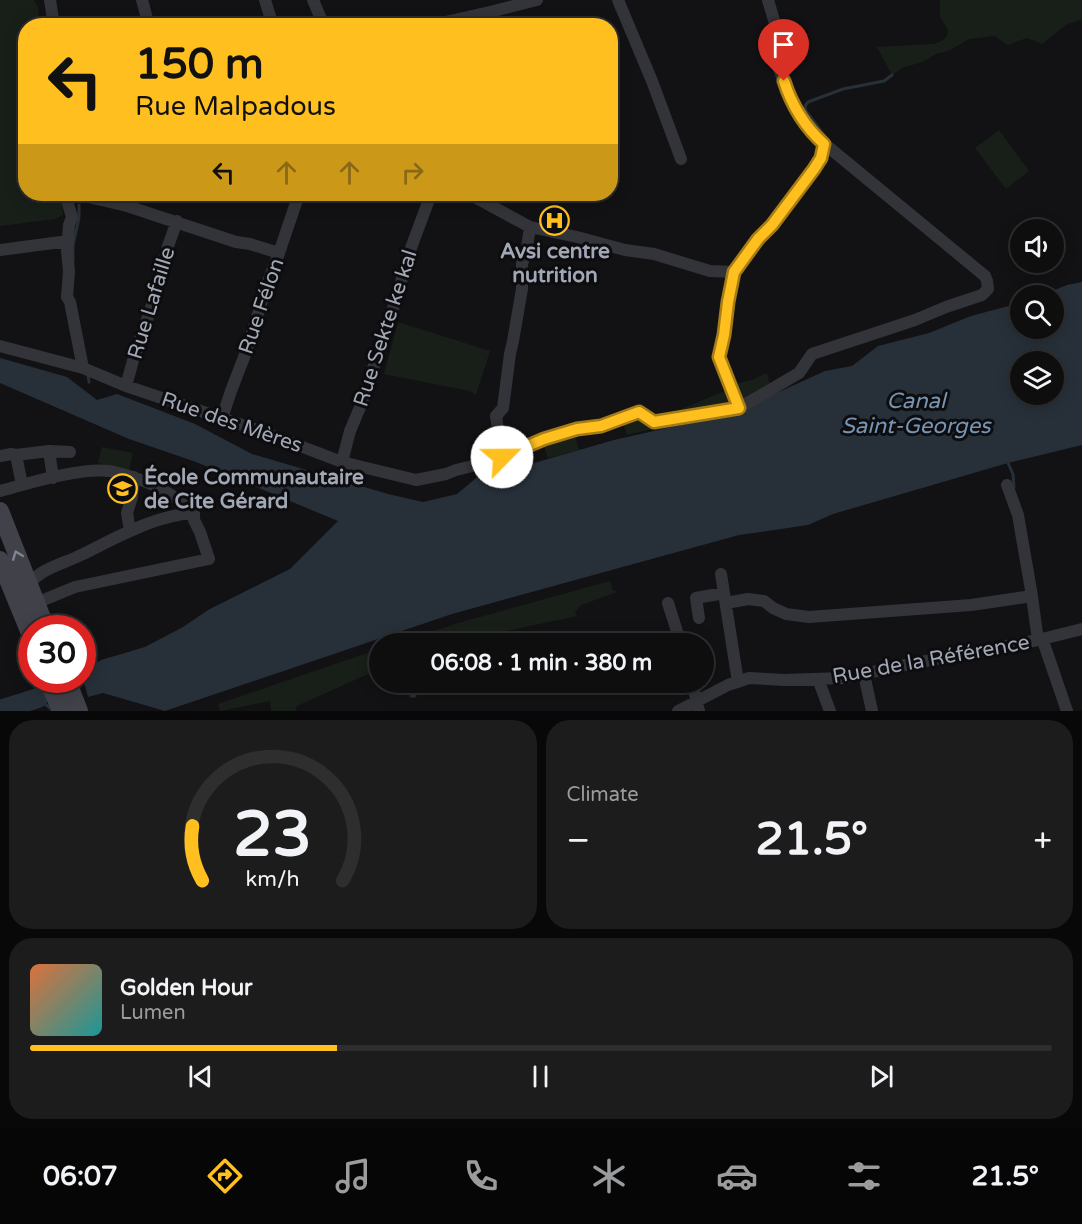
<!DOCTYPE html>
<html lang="en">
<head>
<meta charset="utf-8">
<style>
	body { margin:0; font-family:"Varela Round",sans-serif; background:#1c1c1d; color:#f1f3f6; height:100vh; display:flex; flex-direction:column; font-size:22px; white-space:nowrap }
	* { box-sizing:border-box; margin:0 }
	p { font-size:20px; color:#9b9c9e }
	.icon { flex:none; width:33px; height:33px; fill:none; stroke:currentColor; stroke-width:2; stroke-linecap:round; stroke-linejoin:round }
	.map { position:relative; height:711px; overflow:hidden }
	.panel { display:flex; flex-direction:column; gap:9px; padding:9px; background:#080808; flex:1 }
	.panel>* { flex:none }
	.guide { position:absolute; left:18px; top:18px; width:600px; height:183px; border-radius:24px; box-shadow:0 3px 15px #0003,0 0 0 2px #2e2e2f; background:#ffbf1f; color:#111; overflow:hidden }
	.controls { position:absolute; left:1010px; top:219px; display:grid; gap:12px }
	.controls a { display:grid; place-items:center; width:54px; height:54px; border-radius:50%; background:#0e0e0f; box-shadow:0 3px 15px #0003,0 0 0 2px #2e2e2f; font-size:30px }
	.speed { position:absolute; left:18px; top:615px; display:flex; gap:12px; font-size:30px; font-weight:700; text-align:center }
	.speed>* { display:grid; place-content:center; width:78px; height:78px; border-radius:50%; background:#0e0e0f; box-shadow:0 3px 15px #0003,0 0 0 2px #2e2e2f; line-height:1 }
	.speed .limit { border:9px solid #d22; background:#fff; color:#111 }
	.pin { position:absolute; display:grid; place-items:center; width:51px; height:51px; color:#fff; margin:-62px -26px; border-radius:50% 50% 50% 0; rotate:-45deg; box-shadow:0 0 6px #0007 }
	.pin .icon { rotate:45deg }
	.me { position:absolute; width:66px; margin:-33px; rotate:67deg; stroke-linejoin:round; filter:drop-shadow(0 0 4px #0008) }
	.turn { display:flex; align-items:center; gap:21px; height:126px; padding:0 18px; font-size:27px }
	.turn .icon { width:78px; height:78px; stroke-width:2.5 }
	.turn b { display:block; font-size:42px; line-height:51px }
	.lanes { display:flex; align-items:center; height:57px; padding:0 18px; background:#0003; justify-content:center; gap:30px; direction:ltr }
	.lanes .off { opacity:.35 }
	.big { font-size:45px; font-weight:800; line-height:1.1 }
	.panel .card { flex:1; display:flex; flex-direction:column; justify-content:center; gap:9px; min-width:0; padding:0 21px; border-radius:24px; background:#1c1c1d }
	.panel .dial { align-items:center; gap:0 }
	.dial svg { height:156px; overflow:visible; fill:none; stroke:#2e2e2f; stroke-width:7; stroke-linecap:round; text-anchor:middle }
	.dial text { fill:#f1f3f6; stroke:none }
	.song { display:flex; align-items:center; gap:18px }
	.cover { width:72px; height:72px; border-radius:9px; background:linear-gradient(135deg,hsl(20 70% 55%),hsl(180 70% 35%)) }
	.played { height:6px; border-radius:3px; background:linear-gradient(90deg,#ffbf1f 30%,#2e2e2f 30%) }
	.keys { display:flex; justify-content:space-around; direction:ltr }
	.heat { display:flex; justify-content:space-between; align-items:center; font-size:33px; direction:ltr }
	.panel .tiles { flex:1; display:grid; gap:9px; grid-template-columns:1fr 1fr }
	.card:last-child { grid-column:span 2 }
	.trip { position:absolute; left:369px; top:633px; width:345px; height:60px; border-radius:30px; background:#0e0e0f; box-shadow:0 3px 15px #0003,0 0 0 2px #2e2e2f; font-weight:800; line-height:60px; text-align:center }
	.tabs { display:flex; height:96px; justify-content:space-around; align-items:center; background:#060606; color:#9b9c9e }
	.tabs .icon { width:42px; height:42px }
	.tabs .active { color:#ffbf1f }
	.tabs b { font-size:27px; color:#f1f3f6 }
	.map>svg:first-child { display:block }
</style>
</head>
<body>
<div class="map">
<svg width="1082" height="711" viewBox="0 0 1082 711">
	<rect width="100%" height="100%" fill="#121214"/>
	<path fill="#181f19" d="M0,0H34L38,7L40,25L26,26V194H60L63,215L55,219L0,226Z
		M940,0H1082V19L1066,25L1042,44L1027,38L1008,45L994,36L969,39L950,50L936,54L922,62L902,68L892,75L877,47L934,44L942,41L947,36L948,30L940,17Z
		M999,130L1029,171L1006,189L975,148Z
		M398,322L490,351L476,395L470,391L384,374Z
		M767,373L772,392L739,408L627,435L621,418L651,422L727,390V386L752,380Z
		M575,435L579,450L548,458L543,443Z
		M102,447L133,453L129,470L98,463Z
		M610,581L612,589L617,592L581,605L575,612L577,616L493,634L470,636L448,643H397L458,623Z
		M379,649V669L297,706L296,711H271L270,701L220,711L218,704Z"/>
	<path fill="#273039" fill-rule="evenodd" d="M1082,282V445L1008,463L833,514L808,525L739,535L452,614L165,711L103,693L88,697L83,678V671L101,660L145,647L183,627L208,610L290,569L338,521L196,462L129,439L0,383V358L67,377L97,400L117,394L195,424L252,454L388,494L423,502L457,494L481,474L489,476L614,440L711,418L770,396L825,371L852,366L878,346L929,333L971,316L1020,303V328H1053V296L1042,295L1067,285ZM1020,362H1053V394H1020Z"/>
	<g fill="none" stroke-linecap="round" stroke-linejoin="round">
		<path stroke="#273039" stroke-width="3" d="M827,139L806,111L805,106L808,102L843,89L884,81L892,75
			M73,260V245L79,218V205
			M88,375L89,382
			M1008,463L1013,474L1014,487
			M409,690L415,696H411
			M38,698L52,710"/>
		<path stroke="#273039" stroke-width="20" d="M0,710L38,698"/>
		<path stroke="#333439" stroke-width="12" d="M50,0L54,26
			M142,0L149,26
			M265,0L273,26
			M313,0L324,26
			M618,0L652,81L681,159
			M428,26L494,11L537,0
			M65,194L72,217L69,225L67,251L69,271L67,297L70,302L83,368
			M76,194L127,206L236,242L250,244L279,253
			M469,194L530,227L577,237L625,250L654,254L710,271L734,272
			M0,250L68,241
			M0,346L83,368L126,386L266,433L342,462L416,480L446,474L456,470L485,463L544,439L577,429L601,426L639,412L654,422L739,408L799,373L812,354L915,320L946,307L982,295L988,289L987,281L985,276L821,141L799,115L789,97L778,66L776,27L768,0
			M126,386L134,357L152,305L167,249L177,221
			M739,408L719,357L724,335L728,302L734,272L758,239L772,225L814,169L821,158L824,144
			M222,418L231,391L246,352L268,282L279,253L299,194
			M16,455L49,451
			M0,456L11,454L16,455L22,485
			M502,457L496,416L503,408L510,354L513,341L522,289V264L527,247L530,227
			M342,462L350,431L361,405L373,368L377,359L386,332L411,248L431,194
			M53,478L49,451L70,452
			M1007,485L1018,515L1031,590L1038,640
			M0,491C30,483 78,468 109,471C113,471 117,473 122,474C150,481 173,493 194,513V520L200,532L209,559L75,587L36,603
			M130,531L127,513L132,497L134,477
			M721,574L738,682
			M28,583C33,580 38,575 43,572C55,565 69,561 81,555C116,538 155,515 194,513
			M668,603L681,644
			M726,603L748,599L764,601L773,608L786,614L809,617L971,605L1032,596
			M699,618L696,598L724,593
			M1042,638L1067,711
			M864,674L872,711
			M818,679L830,711
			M692,682L699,711
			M678,711L728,685L749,678L784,680L844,678L905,665L1038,640L1082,629"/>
		<path stroke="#414249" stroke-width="18" d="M0,511L46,628
			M0,560L32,638
			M48,680L61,711
			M67,680L79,711"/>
	</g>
	<defs><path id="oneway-chevron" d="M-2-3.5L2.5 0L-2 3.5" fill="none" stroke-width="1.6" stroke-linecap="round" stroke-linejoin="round" transform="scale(1.5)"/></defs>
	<use stroke="#808490" href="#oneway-chevron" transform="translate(17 555) rotate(-111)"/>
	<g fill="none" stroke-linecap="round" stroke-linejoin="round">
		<defs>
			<path id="route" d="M502,457L544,439L577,429L601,426L639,412L654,422L739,408L719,357L724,335L728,302L734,272L758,239L772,225L814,169L821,158L824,144C805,127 792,106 784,81"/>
		</defs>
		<use href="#route" stroke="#a67c14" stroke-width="15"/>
		<use href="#route" stroke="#ffbf1f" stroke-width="10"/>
	</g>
	<defs>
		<symbol id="hospital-ring" viewBox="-11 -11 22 22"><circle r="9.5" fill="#0d0d0f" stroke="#ffbf1f" stroke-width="1.5"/><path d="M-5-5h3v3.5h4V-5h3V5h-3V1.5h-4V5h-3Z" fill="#ffbf1f"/></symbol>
		<symbol id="school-ring" viewBox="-11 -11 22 22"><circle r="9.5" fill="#0d0d0f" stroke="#ffbf1f" stroke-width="1.5"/><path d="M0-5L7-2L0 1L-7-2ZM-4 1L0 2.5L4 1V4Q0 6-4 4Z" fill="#ffbf1f"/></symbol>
	</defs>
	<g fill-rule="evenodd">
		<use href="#hospital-ring" x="538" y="204" width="33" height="33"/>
		<use href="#school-ring" x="106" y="472" width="33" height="33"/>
	</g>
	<g text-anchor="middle" stroke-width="6" stroke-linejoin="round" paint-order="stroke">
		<g font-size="21" font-weight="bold" fill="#a2a7b6" stroke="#0d0d0f">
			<text x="555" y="258">Avsi centre<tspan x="555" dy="24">nutrition</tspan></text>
			<text x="144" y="484" text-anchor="start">École Communautaire<tspan x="144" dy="24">de Cite Gérard</tspan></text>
		</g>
		<g font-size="21" fill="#a2a7b6" stroke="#0d0d0f">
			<text transform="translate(151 303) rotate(-73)" y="7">Rue Lafaille</text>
			<text transform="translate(261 306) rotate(-71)" y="7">Rue Félon</text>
			<text transform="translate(385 328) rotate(-72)" y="7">Rue Sekte ke kal</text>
			<text transform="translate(232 422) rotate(19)" y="7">Rue des Mères</text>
			<text transform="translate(931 659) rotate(-10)" y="7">Rue de la Référence</text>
		</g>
		<g font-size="22" font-style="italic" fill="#7694b4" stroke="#0d0d0f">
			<text x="916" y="408">Canal<tspan x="916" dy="25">Saint-Georges</tspan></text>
		</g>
	</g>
</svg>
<div class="controls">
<a><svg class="icon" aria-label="sound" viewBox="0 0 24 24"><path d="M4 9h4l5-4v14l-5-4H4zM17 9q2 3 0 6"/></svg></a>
<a><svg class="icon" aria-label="search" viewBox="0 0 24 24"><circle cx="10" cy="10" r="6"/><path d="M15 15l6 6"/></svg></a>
<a><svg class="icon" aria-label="layers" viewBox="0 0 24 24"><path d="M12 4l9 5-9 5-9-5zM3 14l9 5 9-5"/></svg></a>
</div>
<div class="speed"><div class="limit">30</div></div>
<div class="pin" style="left:784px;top:81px;background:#d93025"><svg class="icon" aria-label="arrive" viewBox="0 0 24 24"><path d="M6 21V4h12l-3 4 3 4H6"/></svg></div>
<svg class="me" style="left:502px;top:457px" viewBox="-20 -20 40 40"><circle r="19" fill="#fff"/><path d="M0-13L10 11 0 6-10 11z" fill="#ffbf1f"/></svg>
<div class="trip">06:08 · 1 min · 380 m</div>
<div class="guide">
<div class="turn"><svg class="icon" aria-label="left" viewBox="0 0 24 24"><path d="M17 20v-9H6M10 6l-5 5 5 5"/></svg><div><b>150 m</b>Rue Malpadous</div></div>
<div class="lanes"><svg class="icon" aria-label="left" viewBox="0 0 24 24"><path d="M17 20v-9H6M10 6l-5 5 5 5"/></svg><svg class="icon off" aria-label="ahead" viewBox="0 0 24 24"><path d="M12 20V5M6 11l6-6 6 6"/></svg><svg class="icon off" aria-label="ahead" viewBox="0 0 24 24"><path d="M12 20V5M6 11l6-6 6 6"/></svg><svg class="icon off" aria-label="right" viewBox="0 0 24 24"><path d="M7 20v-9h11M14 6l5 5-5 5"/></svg></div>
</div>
</div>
<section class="panel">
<div class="tiles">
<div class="card dial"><svg viewBox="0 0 100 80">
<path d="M14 69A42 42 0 1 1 86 69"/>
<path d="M14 69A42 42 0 0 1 9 41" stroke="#ffbf1f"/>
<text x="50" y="56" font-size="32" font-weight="700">23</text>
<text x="50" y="72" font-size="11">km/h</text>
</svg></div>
<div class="card"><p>Climate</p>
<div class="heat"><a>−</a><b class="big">21.5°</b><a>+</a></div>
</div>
<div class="card">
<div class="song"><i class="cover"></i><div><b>Golden Hour</b><p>Lumen</p></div></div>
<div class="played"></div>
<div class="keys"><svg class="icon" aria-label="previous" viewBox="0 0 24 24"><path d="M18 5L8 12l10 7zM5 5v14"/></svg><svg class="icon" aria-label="pause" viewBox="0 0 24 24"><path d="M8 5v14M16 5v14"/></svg><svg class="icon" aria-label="next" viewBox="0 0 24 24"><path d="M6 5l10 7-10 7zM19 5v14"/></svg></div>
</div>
</div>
</section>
<nav class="tabs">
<b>06:07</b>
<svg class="icon active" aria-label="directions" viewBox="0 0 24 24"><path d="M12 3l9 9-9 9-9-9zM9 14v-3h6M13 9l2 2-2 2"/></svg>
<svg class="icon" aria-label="music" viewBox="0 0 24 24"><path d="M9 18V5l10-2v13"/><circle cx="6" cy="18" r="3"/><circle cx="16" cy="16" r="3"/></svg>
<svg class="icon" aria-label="phone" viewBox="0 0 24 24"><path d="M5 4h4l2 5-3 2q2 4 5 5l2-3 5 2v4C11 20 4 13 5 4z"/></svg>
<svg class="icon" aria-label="climate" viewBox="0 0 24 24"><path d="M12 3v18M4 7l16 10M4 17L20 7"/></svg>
<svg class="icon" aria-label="car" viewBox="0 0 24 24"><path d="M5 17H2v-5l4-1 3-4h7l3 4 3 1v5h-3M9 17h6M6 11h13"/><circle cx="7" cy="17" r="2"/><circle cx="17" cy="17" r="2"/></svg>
<svg class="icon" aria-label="filters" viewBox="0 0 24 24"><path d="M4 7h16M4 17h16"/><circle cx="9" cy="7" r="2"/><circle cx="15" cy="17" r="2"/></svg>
<b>21.5°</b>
</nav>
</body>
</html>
